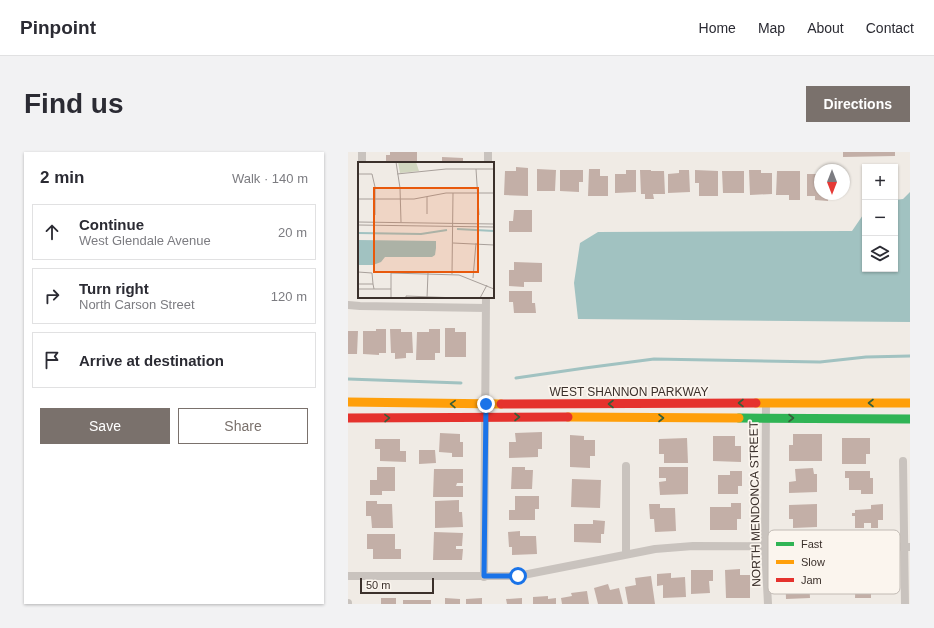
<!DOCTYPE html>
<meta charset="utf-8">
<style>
body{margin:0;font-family:Helvetica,sans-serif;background:#f2f2f3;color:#2b2b33}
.controls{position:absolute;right:12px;top:12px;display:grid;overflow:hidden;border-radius:0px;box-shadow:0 1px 3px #0004}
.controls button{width:36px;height:36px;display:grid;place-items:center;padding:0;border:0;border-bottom:1px solid #e1e1e2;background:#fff;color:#2b2b33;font:20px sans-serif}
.compass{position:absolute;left:466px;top:12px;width:36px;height:36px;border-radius:50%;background:#fff;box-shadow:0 1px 3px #0004;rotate:180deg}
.scale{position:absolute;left:12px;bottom:10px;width:74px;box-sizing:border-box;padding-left:4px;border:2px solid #3b302b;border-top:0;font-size:11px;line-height:14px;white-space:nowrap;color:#3b302b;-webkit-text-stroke:3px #fbf5ee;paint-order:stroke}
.stop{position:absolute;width:12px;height:12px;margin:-9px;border:3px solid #1a73e8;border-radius:50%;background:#fff}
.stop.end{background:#1a73e8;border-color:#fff;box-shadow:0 1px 4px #0008}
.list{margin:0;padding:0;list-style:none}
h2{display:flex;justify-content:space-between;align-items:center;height:52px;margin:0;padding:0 16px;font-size:17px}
h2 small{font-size:13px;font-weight:400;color:#7c7c81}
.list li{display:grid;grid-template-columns:26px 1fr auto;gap:12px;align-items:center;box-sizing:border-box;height:56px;margin:0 8px 8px;padding:0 8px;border:1px solid #e1e1e2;border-radius:0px}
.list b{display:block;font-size:15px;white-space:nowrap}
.list p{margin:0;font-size:13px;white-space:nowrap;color:#7c7c81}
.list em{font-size:13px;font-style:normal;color:#7c7c81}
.actions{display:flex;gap:8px;padding:12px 16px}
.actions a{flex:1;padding:9px 0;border:1px solid #7a716c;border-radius:0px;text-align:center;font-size:14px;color:#7a716c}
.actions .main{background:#7a716c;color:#fff}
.icon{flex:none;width:22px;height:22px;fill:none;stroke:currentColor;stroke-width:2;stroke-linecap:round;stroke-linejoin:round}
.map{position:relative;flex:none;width:562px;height:452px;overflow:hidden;border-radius:0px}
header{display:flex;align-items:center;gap:24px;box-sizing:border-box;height:56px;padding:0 20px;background:#fff;border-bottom:1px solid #e1e1e2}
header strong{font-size:19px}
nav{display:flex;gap:22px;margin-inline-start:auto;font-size:14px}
.intro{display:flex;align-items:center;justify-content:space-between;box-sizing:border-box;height:96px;padding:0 24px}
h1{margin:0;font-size:28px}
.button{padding:10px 18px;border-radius:0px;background:#7a716c;color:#fff;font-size:14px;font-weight:700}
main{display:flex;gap:24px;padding:0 24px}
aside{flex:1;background:#fff;border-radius:0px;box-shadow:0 1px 3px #0004}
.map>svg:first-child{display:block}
.water{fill:#a1c2c1}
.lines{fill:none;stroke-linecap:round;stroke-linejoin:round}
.stream{stroke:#a1c2c1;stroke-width:3}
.building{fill:#c3afa7}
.street{stroke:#c9c3be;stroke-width:8}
.fast{stroke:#30b455;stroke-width:9}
.slow{stroke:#ff9f0a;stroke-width:9}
.jam{stroke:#e5322d;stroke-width:9}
.oneway{stroke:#375e3a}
.route{stroke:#1a73e8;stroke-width:5}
.labels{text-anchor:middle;stroke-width:3.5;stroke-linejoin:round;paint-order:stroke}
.street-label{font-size:12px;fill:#3b302b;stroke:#fbf5ee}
.inset-river{fill:none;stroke:#a1c2c1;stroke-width:2}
.inset-road{fill:none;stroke:#a8a09b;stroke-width:1}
.view{fill:#e8590c;fill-opacity:0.15;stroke:#e8590c;stroke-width:2}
.inset-edge{fill:none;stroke:#3b302b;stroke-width:2}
.key{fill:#fbf5ee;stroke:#c1bab4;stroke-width:1}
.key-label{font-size:11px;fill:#3b302b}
</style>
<header>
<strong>Pinpoint</strong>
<nav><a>Home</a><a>Map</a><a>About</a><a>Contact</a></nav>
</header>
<div class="intro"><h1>Find us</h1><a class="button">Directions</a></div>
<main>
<aside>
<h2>2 min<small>Walk · 140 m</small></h2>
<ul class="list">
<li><svg class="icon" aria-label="ahead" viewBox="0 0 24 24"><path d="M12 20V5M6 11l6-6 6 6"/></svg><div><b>Continue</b><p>West Glendale Avenue</p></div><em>20 m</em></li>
<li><svg class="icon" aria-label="right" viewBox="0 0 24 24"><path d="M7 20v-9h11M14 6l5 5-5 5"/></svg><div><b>Turn right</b><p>North Carson Street</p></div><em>120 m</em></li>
<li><svg class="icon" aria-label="arrive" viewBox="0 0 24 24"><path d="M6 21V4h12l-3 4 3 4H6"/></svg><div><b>Arrive at destination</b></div></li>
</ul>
<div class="actions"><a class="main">Save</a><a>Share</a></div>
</aside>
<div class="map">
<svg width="562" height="452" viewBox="0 0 562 452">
<rect width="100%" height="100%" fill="#f0ebe5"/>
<path class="water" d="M562 40V170L230 167 226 131 232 91 250 80 504 79 517 60V117H547V48L555 47Z"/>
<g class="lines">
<path class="stream" d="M168 226 237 216 306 207 472 210 518 205 562 204
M0 227 113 231"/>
</g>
<path class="building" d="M42 0H69V11H38V3H42Z
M495 0H547V4L495 5Z
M94 5 115 6V11H94Z
M168 15 180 16V44L156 43 157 19H168Z
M189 17 208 18 207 39H189Z
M241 17H252V24H260V44H240Z
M212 18H235V30H231V40L212 39Z
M278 18H288V40L267 41V22H278Z
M292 18H303V19H316L317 42H305L306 47H297V42H293Z
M331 18H341L342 40 320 41V22L331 21Z
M347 18 370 19V44H351V31H347Z
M401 18H413V21H424V42L402 43Z
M374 19H396V41H375Z
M429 19H452V48H441V43H428Z
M459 22H470V26H472V42H481L480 49 467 48V44H459Z
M166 58H184V80H161V69H165Z
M166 110 194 111V130H176V135L161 134V118H166Z
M161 139H184V151H187L188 161H166L165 150H161Z
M97 176H107V180H118V205H97Z
M28 177H38V201H31V203L15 202V179H28Z
M42 177H53V180H64L65 201H58V206L47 207V201H43Z
M81 177H92V201H87V208H68L69 180H81Z
M0 179H10L9 202H0Z
M194 280V297H190V305L161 306V290H168L167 281Z
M92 281 112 282V290H115V305H104V301L91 300Z
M445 282H474V309H441V293H445Z
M222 283 236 284V288H247V304H242V316L222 315Z
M365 284H387V294H393V310L365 309Z
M339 286 340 311H316V302H311V287Z
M494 286H522V302H518V312H494Z
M27 287H52V299H58V310L32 309V297H27Z
M71 298H87L88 311 71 312Z
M29 315H47V339H34V343H22V328H29Z
M164 315H177V318H185L184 337H163Z
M311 315H340V342L312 343 311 330 318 329V326H311Z
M465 316 466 322H469V340L441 341V330L448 329 447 317Z
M86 317H115V331H109L108 334H115V345H85Z
M382 319H394V334H390V342H370V323H382Z
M497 319H522V326H525V342H513V338H501V326H497Z
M224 327 253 328 252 356 223 355Z
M167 344H191V357H187V368H161V358H167Z
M111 348V360H114L115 375 87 376V349Z
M18 349H29V352H44L45 376H24L23 364H18Z
M383 351H393V367H389V378H362V355H383Z
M301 352H312V356H327L328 379 307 380 306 367H302Z
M469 352V375L445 376V367H441V353Z
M535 352V368H530V376H523V371H516V376H507V364H504V361H507V358L523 357V353Z
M245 368 257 369 256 382H253V391L226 390V372H245Z
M172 379V384H188L189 402 164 403V395H161L160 380Z
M86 380 115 381 114 394H108V397H115L114 408H85Z
M19 382H47V397H53V407H25V397H19Z
M392 417V423H402V446H378L377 418Z
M449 417H465V427H461L462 446 438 447 437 418Z
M508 417H527V431H523V446H507Z
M343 418H365V429H361L362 441 343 442Z
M323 421V426L337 425 338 445 315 446V433L309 434V422Z
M303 424 307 452H280L277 435 288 433 287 426Z
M260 432 262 438 271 436 275 452H250L246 436Z
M239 439 241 452H214L213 446 224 444 223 441Z
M200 444V447L208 446V452H185V445Z
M33 446H48V452H33Z
M97 446 112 447V452H97Z
M134 446V452H118V447Z
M174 446V452H159L158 447Z
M55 448H83V452H55Z"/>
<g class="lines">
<path class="street" d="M14 11V0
M140 11V0
M0 153 12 154 138 156
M418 251 417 394 420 452
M555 309 557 452
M278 402V314
M0 424H170L307 397 345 394 562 395
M136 425 138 145
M0 451V452"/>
<path class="fast" d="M391 266 562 267"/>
<path class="slow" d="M0 250 153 252
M408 251H562
M220 265 391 266"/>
<path class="jam" d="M153 252 408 251
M0 266 220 265"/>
</g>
<defs><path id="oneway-chevron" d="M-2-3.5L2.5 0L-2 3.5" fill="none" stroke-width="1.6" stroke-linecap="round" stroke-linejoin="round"/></defs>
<g class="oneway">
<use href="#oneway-chevron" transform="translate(393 251) rotate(180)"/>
<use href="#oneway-chevron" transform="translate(523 251) rotate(-180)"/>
<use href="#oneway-chevron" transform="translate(105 252) rotate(-179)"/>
<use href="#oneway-chevron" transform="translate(263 252) rotate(180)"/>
<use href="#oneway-chevron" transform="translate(169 265)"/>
<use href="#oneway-chevron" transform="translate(39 266) rotate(-1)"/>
<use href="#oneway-chevron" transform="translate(313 266)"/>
<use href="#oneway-chevron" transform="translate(443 266)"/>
</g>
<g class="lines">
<path class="route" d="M138 252 136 424H170"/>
</g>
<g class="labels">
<g class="street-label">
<text x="281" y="244">WEST SHANNON PARKWAY</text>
<text transform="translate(407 352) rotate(-91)" y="4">NORTH MENDONCA STREET</text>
</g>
</g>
<g transform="translate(10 10)">
<rect width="136" height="136" fill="#f0ebe5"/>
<path d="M40 0H58L61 9 42 11Z" fill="#d1d6bf"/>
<path d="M0 78 78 79V86L77 93 74 95H27L23 100 15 103H0Z" fill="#a1c2c1"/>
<path class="inset-river" d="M99 67 136 69M0 71 63 72 89 68"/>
<path class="inset-road" d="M38 0 42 26 43 60M118 7 121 53M0 12H14L17 25V53M39 12 88 7H136M0 37H56L88 31H136M69 52V35M0 60 136 62M0 63 136 65M95 81 136 83M0 110 14 111 15 122M94 112 95 31M115 116 118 81M0 122H15L16 127M0 127H33M33 136V111L101 113 136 127M48 136V134L100 136M69 136 70 111M122 136 129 123"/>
<path class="view" d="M16 26H120V110H16Z"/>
<rect width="136" height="136" class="inset-edge"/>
</g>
<rect x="420" y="378" width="132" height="64" rx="6" class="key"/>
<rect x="428" y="390" width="18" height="4" fill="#30b455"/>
<rect x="428" y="408" width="18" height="4" fill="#ff9f0a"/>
<rect x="428" y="426" width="18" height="4" fill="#e5322d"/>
<g class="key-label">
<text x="453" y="396">Fast</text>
<text x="453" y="414">Slow</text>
<text x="453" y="432">Jam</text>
</g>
</svg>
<div class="controls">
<button>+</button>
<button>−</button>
<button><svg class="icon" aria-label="layers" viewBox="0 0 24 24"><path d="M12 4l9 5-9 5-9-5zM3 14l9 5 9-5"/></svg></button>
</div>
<svg class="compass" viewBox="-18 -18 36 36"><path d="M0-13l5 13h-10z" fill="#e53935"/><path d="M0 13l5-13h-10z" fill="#7c7c81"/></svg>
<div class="scale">50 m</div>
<div class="stop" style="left:170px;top:424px"></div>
<div class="stop end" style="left:138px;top:252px"></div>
</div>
</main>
